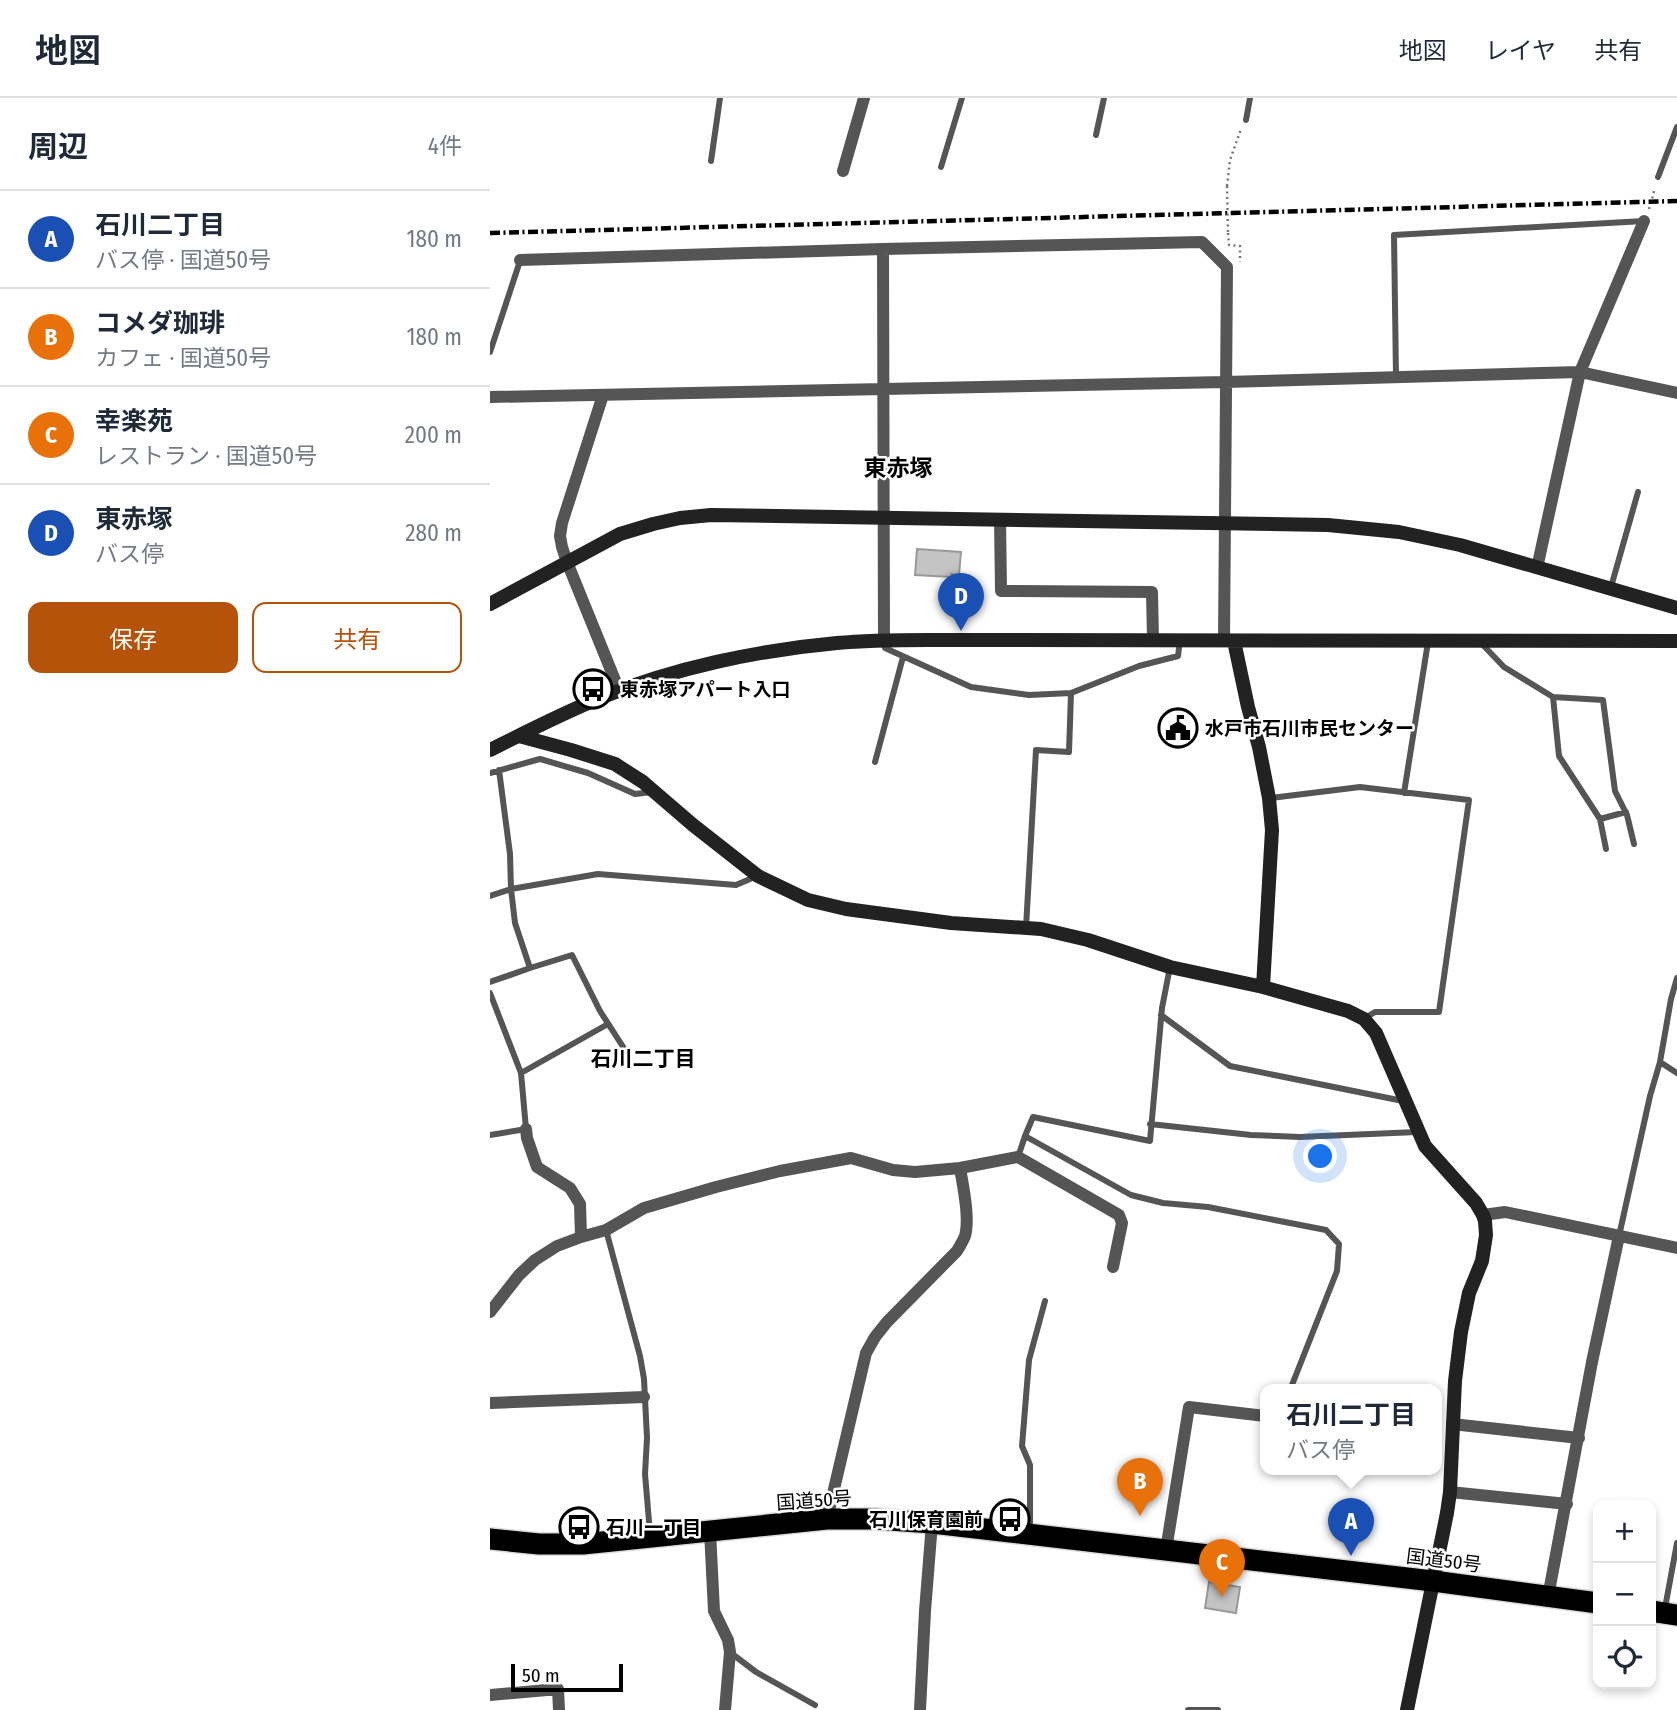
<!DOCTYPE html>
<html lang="ja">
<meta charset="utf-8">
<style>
body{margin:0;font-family:"Fira Sans Condensed","Noto Sans JP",sans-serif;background:#f6f6f7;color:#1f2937}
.controls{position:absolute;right:21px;bottom:21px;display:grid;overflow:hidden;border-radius:14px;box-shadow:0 4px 10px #0003}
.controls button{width:63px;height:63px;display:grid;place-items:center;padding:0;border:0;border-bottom:2px solid #e0e1e3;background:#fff;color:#1f2937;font:35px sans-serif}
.scale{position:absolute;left:21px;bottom:18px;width:112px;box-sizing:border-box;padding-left:7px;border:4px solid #000;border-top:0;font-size:19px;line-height:24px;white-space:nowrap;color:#000;-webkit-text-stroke:5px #fff;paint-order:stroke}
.you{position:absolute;left:831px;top:1059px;width:24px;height:24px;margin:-18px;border:5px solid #fff;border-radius:50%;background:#1a73e8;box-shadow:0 0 0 10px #1a73e833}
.badge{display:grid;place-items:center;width:46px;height:46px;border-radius:50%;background:#b45309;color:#fff;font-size:23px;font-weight:700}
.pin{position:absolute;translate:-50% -58px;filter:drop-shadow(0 2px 4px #0008)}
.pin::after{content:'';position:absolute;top:37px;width:24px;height:21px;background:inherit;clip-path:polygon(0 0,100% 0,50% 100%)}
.popup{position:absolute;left:770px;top:1286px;width:182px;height:91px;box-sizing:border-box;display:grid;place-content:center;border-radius:14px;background:#fff;filter:drop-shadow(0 2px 5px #0005);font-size:23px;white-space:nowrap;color:#747a83}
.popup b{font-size:26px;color:#1f2937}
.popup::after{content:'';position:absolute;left:50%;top:100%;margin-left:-14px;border:14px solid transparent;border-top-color:#fff}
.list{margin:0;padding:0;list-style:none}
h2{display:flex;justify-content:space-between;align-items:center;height:91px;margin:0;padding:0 28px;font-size:30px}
h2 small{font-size:23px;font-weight:400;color:#747a83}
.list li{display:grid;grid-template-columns:46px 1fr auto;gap:21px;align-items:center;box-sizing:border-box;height:98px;padding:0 28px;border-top:2px solid #e0e1e3}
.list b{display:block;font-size:26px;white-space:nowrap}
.list p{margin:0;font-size:23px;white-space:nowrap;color:#747a83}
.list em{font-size:23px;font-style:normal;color:#747a83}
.actions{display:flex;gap:14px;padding:21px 28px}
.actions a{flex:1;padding:16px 0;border:2px solid #b45309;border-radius:14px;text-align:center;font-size:24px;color:#b45309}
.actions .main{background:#b45309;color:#fff}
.icon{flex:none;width:38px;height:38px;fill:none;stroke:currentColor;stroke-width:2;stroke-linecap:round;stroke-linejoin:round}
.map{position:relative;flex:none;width:1187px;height:1612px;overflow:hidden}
header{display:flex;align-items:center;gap:42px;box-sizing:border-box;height:98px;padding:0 35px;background:#fff;border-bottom:2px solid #e0e1e3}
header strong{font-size:33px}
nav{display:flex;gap:38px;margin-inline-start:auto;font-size:24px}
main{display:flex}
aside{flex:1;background:#fff}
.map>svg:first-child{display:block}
.building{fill:#c4c4c4;stroke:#999;stroke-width:2}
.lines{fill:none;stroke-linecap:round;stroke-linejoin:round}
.highway-casing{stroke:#dbdbdb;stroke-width:24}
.path{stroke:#777;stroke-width:2.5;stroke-dasharray:2 3.5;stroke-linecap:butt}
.lane{stroke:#555;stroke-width:6}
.street{stroke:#555;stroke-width:12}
.secondary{stroke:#222;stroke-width:14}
.highway{stroke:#000;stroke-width:21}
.rail{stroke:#000;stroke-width:4.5;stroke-dasharray:10 3.5 2 3.5;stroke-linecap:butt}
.path-bridge{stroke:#777;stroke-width:2.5;stroke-dasharray:2 3.5;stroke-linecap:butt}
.labels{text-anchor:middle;stroke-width:5;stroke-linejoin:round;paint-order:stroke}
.poi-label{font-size:19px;font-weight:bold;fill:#000;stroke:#fff;text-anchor:start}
.street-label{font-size:19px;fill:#000;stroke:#fff}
.neighbourhood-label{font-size:21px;font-weight:bold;fill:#000;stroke:#fff}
.quarter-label{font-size:23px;font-weight:bold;fill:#000;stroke:#fff}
</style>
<header>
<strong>地図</strong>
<nav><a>地図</a><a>レイヤ</a><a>共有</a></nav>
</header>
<main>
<aside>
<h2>周辺<small>4件</small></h2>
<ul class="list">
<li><span class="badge" style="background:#1a4fb4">A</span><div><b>石川二丁目</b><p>バス停 · 国道50号</p></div><em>180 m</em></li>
<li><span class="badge" style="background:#e8710a">B</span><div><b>コメダ珈琲</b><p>カフェ · 国道50号</p></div><em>180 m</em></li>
<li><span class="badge" style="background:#e8710a">C</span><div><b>幸楽苑</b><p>レストラン · 国道50号</p></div><em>200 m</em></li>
<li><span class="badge" style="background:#1a4fb4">D</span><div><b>東赤塚</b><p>バス停</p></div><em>280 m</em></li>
</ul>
<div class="actions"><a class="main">保存</a><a>共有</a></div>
</aside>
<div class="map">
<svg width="1187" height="1612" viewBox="0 0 1187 1612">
<rect width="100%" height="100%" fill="#fff"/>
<path class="building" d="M427 451 471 454 469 477 461 476V479L425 477Z
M719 1484 750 1489 746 1515 715 1510Z"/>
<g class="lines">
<g class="highway-casing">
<path id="highway" d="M0 1441 49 1446H93L337 1421H385L442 1425 650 1449 943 1483 1108 1505
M1161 1513 1187 1517"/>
</g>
<path class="path" d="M737 88 740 62 751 31
M1159 111 1165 90
M738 135 739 147 750 148V164"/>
<path class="lane" d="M756 22 760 0
M606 37 614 0
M221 63 230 0
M451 69 472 0
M1168 79 1187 29
M0 254 30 163
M906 278 904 137 1154 123
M1121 489 1148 394
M394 542 395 550 481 589 539 597 581 595 649 568 688 558 690 542
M991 545 1014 569 1063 599 1113 602 1125 693 1137 717 1144 746
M1063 599 1069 658 1110 721 1116 751
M385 664 413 559
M0 675 50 661 98 675 145 696 162 694
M914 695 938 544
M781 700 870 689 979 702 949 914H885L875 920
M1110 721 1136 714
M0 798 21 791 108 776 246 787 267 778
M536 830 546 652 579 654 581 595
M40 870 82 857 110 913 137 955
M0 884 40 870 25 825 21 791 20 756 9 672
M0 895 31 975 36 1031 0 1037
M671 917 740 968 913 1003
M1170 964 1187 975
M31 975 118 926
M660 1026 761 1037 810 1039 927 1034
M535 1038 641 1097 673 1105 718 1109 836 1132 849 1146 847 1173 800 1292
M528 1059 535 1038 543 1019 660 1043 672 910 680 869
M116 1132 150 1258 154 1281 157 1340 155 1376 160 1435
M1129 1138 1160 998 1170 964 1181 901 1187 880
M540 1431V1367L532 1348 539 1262 555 1203
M1175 1510 1187 1445
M241 1555 266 1574 325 1607
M698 1612H728"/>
<path class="street" d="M353 73 374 0
M393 151 394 542
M30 162 393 151 712 144 737 169 734 542
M113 297 72 425 70 438 72 449 77 464 129 592
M0 299 735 284 1090 274 1187 295
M510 421 511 493 662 494 663 542
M1047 470 1090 274 1154 123
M36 1031 37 1040 47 1069 80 1090 90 1106 91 1139
M993 1117 1015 1114 1187 1150
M0 1214 29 1177 45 1162 67 1148 91 1139 116 1132 154 1110 226 1089 290 1073 361 1060 403 1072 425 1074 470 1070 528 1059 629 1117 632 1125 623 1169
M0 1305 154 1299
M962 1326 1089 1340
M960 1394 1077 1406
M337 1421 376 1255 385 1239 397 1224 467 1153C470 1148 473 1143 475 1138 480 1120 473 1088 470 1070
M220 1433 224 1513 238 1542 240 1554 235 1612
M676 1452 699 1309 775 1318
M1058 1499 1102 1264 1129 1138
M0 1597 68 1591 69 1612
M430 1612 435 1513 442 1425"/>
<path class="secondary" d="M0 506 130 436 163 426 190 420 221 417 838 427 909 434 970 447 1187 510
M744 543 758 609 769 649 779 700 782 732 773 889 858 913 874 921 886 935 935 1048 986 1105 993 1117 995 1123 996 1137 992 1163 979 1195 971 1234 965 1283 960 1394 957 1415 917 1612
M29 638 81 652 125 666 153 684 203 727 268 778 318 802 356 811 461 825 551 831 598 842 680 869 773 889
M0 652C36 634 73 615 110 600 183 570 269 552 347 545 388 541 429 542 470 542L1187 543"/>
<use href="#highway" class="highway"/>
<path class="rail" d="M0 135 1187 103"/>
<path class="path-bridge" d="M737 88 738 135"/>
</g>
<defs>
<g id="bus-ring" transform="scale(2.0125)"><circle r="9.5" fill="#fff" stroke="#000" stroke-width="1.5"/><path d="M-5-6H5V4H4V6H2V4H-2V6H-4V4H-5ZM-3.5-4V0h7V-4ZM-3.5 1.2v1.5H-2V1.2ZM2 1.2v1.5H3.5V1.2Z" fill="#000"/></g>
<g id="civic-ring" transform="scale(2.0125)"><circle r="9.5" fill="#fff" stroke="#000" stroke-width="1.5"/><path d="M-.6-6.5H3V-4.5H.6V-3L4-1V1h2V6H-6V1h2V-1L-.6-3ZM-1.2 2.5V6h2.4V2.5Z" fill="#000"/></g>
</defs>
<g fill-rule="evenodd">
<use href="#bus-ring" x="103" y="591"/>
<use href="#civic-ring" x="688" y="630"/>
<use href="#bus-ring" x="520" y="1421"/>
<use href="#bus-ring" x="89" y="1429"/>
</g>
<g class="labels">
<g class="poi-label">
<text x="130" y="598">東赤塚アパート入口</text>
<text x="715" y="637">水戸市石川市民センター</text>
<text x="493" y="1428" text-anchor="end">石川保育園前</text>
<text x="116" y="1436">石川一丁目</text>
</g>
<g class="street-label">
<text transform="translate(324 1402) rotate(-4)" y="7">国道50号</text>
<text transform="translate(954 1462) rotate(7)" y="7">国道50号</text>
</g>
<g class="neighbourhood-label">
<text x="153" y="968">石川二丁目</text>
</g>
<g class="quarter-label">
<text x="408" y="378">東赤塚</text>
</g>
</g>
</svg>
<div class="controls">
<button>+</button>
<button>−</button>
<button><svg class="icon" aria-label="locate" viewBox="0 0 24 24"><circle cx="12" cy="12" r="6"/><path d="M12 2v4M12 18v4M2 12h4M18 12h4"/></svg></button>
</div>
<div class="scale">50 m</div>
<div class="you"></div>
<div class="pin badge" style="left:861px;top:1458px;background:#1a4fb4">A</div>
<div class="popup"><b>石川二丁目</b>バス停</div>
<div class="pin badge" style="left:650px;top:1418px;background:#e8710a">B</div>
<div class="pin badge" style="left:732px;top:1499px;background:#e8710a">C</div>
<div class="pin badge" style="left:471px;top:533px;background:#1a4fb4">D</div>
</div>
</main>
